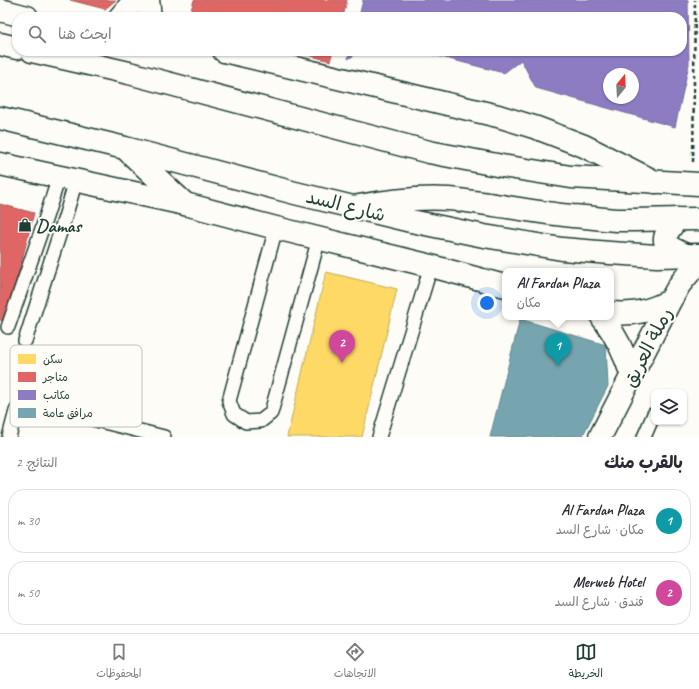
<!DOCTYPE html>
<html lang="ar">
<meta charset="utf-8">
<style>
body{margin:0;font-family:Caveat,"Playpen Sans Arabic",sans-serif;background:#f7f7f7;color:#2b2b33;direction:rtl}
.controls{position:absolute;right:12px;bottom:12px;display:grid;overflow:hidden;border-radius:8px;box-shadow:0 1px 3px #0004}
.controls button{width:36px;height:36px;display:grid;place-items:center;padding:0;border:0;border-bottom:1px solid #e1e1e2;background:#fff;color:#2b2b33;font:20px sans-serif}
.compass{position:absolute;left:603px;top:68px;width:36px;height:36px;border-radius:50%;background:#fff;box-shadow:0 1px 3px #0004;rotate:18deg}
.you{position:absolute;left:487px;top:303px;width:14px;height:14px;margin:-10px;border:3px solid #fff;border-radius:50%;background:#1a73e8;box-shadow:0 0 0 6px #1a73e833}
.badge{display:grid;place-items:center;width:26px;height:26px;border-radius:50%;background:#1f3d34;color:#fff;font-size:13px;font-weight:700}
.pin{position:absolute;translate:-50% -33px;filter:drop-shadow(0 1px 2px #0008)}
.pin::after{content:'';position:absolute;top:21px;width:14px;height:12px;background:inherit;clip-path:polygon(0 0,100% 0,50% 100%)}
.popup{position:absolute;left:502px;top:268px;width:112px;height:52px;box-sizing:border-box;display:grid;place-content:center;border-radius:8px;background:#fff;filter:drop-shadow(0 1px 3px #0005);font-size:13px;white-space:nowrap;color:#7c7c81}
.popup b{font-size:15px;color:#2b2b33}
.popup::after{content:'';position:absolute;left:50%;top:100%;margin-left:-8px;border:8px solid transparent;border-top-color:#fff}
.list{margin:0;padding:0;list-style:none}
h2{display:flex;justify-content:space-between;align-items:center;height:52px;margin:0;padding:0 16px;font-size:17px}
h2 small{font-size:13px;font-weight:400;color:#7c7c81}
.list li{display:grid;grid-template-columns:26px 1fr auto;gap:12px;align-items:center;box-sizing:border-box;height:64px;margin:0 8px 8px;padding:0 8px;border:1px solid #e1e1e2;border-radius:16px}
.list b{display:block;font-size:15px;white-space:nowrap}
.list p{margin:0;font-size:13px;white-space:nowrap;color:#7c7c81}
.list em{font-size:13px;font-style:normal;color:#7c7c81}
.icon{flex:none;width:22px;height:22px;fill:none;stroke:currentColor;stroke-width:2;stroke-linecap:round;stroke-linejoin:round}
.map{position:relative;flex:none;width:699px;height:437px;overflow:hidden;direction:ltr}
.search{position:absolute;background:#fff;box-shadow:0 1px 3px #0004;left:12px;right:12px;top:12px;height:44px;display:flex;align-items:center;gap:10px;box-sizing:border-box;padding:0 14px;border-radius:16px;color:#7c7c81;font-size:15px}
.sheet{height:196px;background:#fff}
nav{display:flex;justify-content:space-around;align-items:center;box-sizing:border-box;height:56px;border-top:1px solid #e1e1e2;background:#fff;font-size:11px;color:#7c7c81}
nav a{display:grid;justify-items:center;gap:2px}
nav .on{color:#1f3d34}
.map>svg:first-child{display:block}
.homes{fill:#ffd966;stroke:#bcaa57}
.shops{fill:#e06666;stroke:#a65a57}
.offices{fill:#8e7cc3;stroke:#6d6998;fill-rule:evenodd}
.public{fill:#76a5af;stroke:#5c868a}
.lines{fill:none;stroke-linecap:round;stroke-linejoin:round}
.lane-casing{stroke:#1f3d34;stroke-width:16}
.street-casing{stroke:#1f3d34;stroke-width:25}
.secondary-casing{stroke:#1f3d34;stroke-width:25}
.highway-casing{stroke:#1f3d34;stroke-width:25}
.path{stroke:#1f3d34;stroke-width:2.5;stroke-dasharray:4 3;stroke-linecap:butt}
.lane{stroke:#fdfcf7;stroke-width:13}
.street{stroke:#fdfcf7;stroke-width:22}
.secondary{stroke:#fdfcf7;stroke-width:22}
.highway{stroke:#fdfcf7;stroke-width:22}
.labels{text-anchor:middle;stroke-width:4;stroke-linejoin:round;paint-order:stroke}
.street-label{font-size:19px;fill:#1f3d34;stroke:#fdfcf7}
.poi-label{font-size:19px;font-weight:bold;fill:#1f3d34;stroke:#fdfcf7;text-anchor:start}
.key{fill:#fdfcf7;stroke:#bac3bc;stroke-width:1}
.key-label{font-size:11px;fill:#1f3d34}
</style>
<div class="map">
<svg width="699" height="437" viewBox="0 0 699 437">
<rect width="100%" height="100%" fill="#fdfcf7"/>
<filter id="ink" filterUnits="userSpaceOnUse"><feTurbulence type="fractalNoise" baseFrequency=".025" numOctaves="2"/><feDisplacementMap in="SourceGraphic" scale="8" xChannelSelector="R" yChannelSelector="G"/><feConvolveMatrix kernelMatrix="1 2 1 2 8 2 1 2 1" color-interpolation-filters="sRGB"/></filter>
<g filter="url(#ink)">
<path class="homes" d="M326 272 397 289 362 437H287Z"/>
<path class="shops" d="M70 0H116L105 9Z
M194 0H347L343 17H189Z
M293 51H333L330 61Z
M0 204 34 213 6 322 0 320Z"/>
<path class="offices" d="M363 0H688L689 64 675 127 536 88 521 60 504 73 418 51H682V17H359ZM609 74H633V98H609Z
M350 51H361L348 59Z"/>
<path class="public" d="M520 319 606 345 608 386 582 437H490Z"/>
<g class="lines">
<g class="lane-casing">
<path id="lane" d="M276 228 229 401 234 414 246 422 261 421 271 413 319 238
M8 327 46 217 59 177
M25 341 66 214 76 180
M9 437 16 411 20 405 28 403 164 437
M379 437 431 266
M644 437 654 414"/>
</g>
<g class="street-casing">
<path id="street" d="M148 0 150 17
M0 10 27 17
M120 17 135 0
M224 51 498 116 537 128 584 146 655 182
M0 164 185 204 276 228 431 266 505 286
M677 219C660 241 659 243 686 255
M611 313C635 315 649 311 670 301
M602 317C616 335 625 354 632 376
M600 437 670 301 680 284 699 261"/>
</g>
<g class="secondary-casing">
<path id="secondary" d="M0 44 17 48
M32 51 129 73 429 152 502 166 571 177 699 184
M0 118 125 148 295 193 411 221 484 236 562 249 610 253 657 256 699 255
M127 150 185 204"/>
</g>
<g class="highway-casing">
<path id="highway" d="M353 207C385 201 417 197 449 199 490 203 531 212 572 216 587 217 602 219 617 220 645 220 672 219 699 219"/>
</g>
<path class="path" d="M693 162 695 0"/>
<use href="#lane" class="lane"/>
<use href="#street" class="street"/>
<use href="#secondary" class="secondary"/>
<use href="#highway" class="highway"/>
</g>
</g>
<defs>
<g id="shop-bare" transform="scale(1.08)"><path d="M-5-2.5h2.3a2.7 3.5 0 0 1 5.4 0H5L5.5 6h-11ZM-1.5-2.5h3a1.5 2.3 0 0 0-3 0Z" fill="#1f3d34" stroke="#fdfcf7" stroke-width="2.5" paint-order="stroke"/></g>
</defs>
<g fill-rule="evenodd">
<use href="#shop-bare" x="25" y="225"/>
</g>
<g class="labels">
<g class="street-label">
<text transform="translate(346 205) rotate(14)" y="7">شارع السد</text>
<text transform="translate(647 347) rotate(-63)" y="7">رملة العريق</text>
</g>
<g class="poi-label">
<text x="36" y="232">Damas</text>
</g>
</g>
<rect x="10" y="345" width="132" height="82" rx="6" class="key"/>
<rect x="18" y="354" width="18" height="10" fill="#ffd966"/>
<rect x="18" y="372" width="18" height="10" fill="#e06666"/>
<rect x="18" y="390" width="18" height="10" fill="#8e7cc3"/>
<rect x="18" y="408" width="18" height="10" fill="#76a5af"/>
<g class="key-label">
<text x="43" y="363">سكن</text>
<text x="43" y="381">متاجر</text>
<text x="43" y="399">مكاتب</text>
<text x="43" y="417">مرافق عامة</text>
</g>
</svg>
<div class="controls">
<button><svg class="icon" aria-label="layers" viewBox="0 0 24 24"><path d="M12 4l9 5-9 5-9-5zM3 14l9 5 9-5"/></svg></button>
</div>
<svg class="compass" viewBox="-18 -18 36 36"><path d="M0-13l5 13h-10z" fill="#e53935"/><path d="M0 13l5-13h-10z" fill="#7c7c81"/></svg>
<div class="you"></div>
<div class="pin badge" style="left:558px;top:366px;background:#0f9aa8">1</div>
<div class="popup"><b>Al Fardan Plaza</b>مكان</div>
<div class="pin badge" style="left:342px;top:363px;background:#d1479c">2</div>
<div class="search"><svg class="icon" aria-label="search" viewBox="0 0 24 24"><circle cx="10" cy="10" r="6"/><path d="M15 15l6 6"/></svg>ابحث هنا</div>
</div>
<section class="sheet">
<h2>بالقرب منك<small>النتائج: 2</small></h2>
<ul class="list">
<li><span class="badge" style="background:#0f9aa8">1</span><div><b>Al Fardan Plaza</b><p>مكان · شارع السد</p></div><em>30 m</em></li>
<li><span class="badge" style="background:#d1479c">2</span><div><b>Merweb Hotel</b><p>فندق · شارع السد</p></div><em>50 m</em></li>
</ul>
</section>
<nav>
<a class="on"><svg class="icon" aria-label="map" viewBox="0 0 24 24"><path d="M3 6l6-2 6 2 6-2v14l-6 2-6-2-6 2zM9 4v14M15 6v14"/></svg>الخريطة</a>
<a><svg class="icon" aria-label="directions" viewBox="0 0 24 24"><path d="M12 3l9 9-9 9-9-9zM9 14v-3h6M13 9l2 2-2 2"/></svg>الاتجاهات</a>
<a><svg class="icon" aria-label="saved" viewBox="0 0 24 24"><path d="M7 4h10v16l-5-4-5 4z"/></svg>المحفوظات</a>
</nav>
